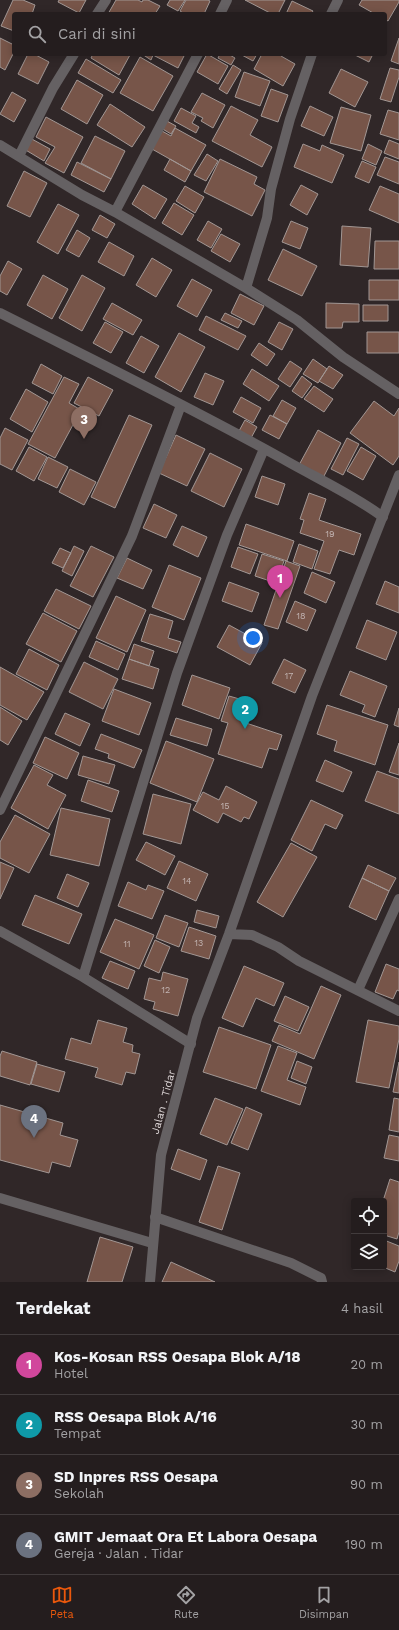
<!DOCTYPE html>
<html lang="id">
<meta charset="utf-8">
<style>
body{margin:0;font-family:"Work Sans",sans-serif;background:#2c2627;color:#f1f3f6}
.controls{position:absolute;right:12px;bottom:12px;display:grid;overflow:hidden;border-radius:4px;box-shadow:0 2px 10px #0003}
.controls button{width:36px;height:36px;display:grid;place-items:center;padding:0;border:0;border-bottom:1px solid #413b3c;background:#241d1e;color:#f1f3f6;font:20px sans-serif}
.you{position:absolute;left:253px;top:638px;width:14px;height:14px;margin:-10px;border:3px solid #fff;border-radius:50%;background:#1a73e8;box-shadow:0 0 0 6px #1a73e833}
.badge{display:grid;place-items:center;width:26px;height:26px;border-radius:50%;background:#ea580c;color:#fff;font-size:13px;font-weight:700}
.pin{position:absolute;translate:-50% -33px;filter:drop-shadow(0 1px 2px #0008)}
.pin::after{content:'';position:absolute;top:21px;width:14px;height:12px;background:inherit;clip-path:polygon(0 0,100% 0,50% 100%)}
.list{margin:0;padding:0;list-style:none}
h2{display:flex;justify-content:space-between;align-items:center;height:52px;margin:0;padding:0 16px;font-size:17px}
h2 small{font-size:13px;font-weight:400;color:#a3a2a4}
.list li{display:grid;grid-template-columns:26px 1fr auto;gap:12px;align-items:center;box-sizing:border-box;height:60px;padding:0 16px;border-top:1px solid #413b3c}
.list b{display:block;font-size:15px;white-space:nowrap}
.list p{margin:0;font-size:13px;white-space:nowrap;color:#a3a2a4}
.list em{font-size:13px;font-style:normal;color:#a3a2a4}
.icon{flex:none;width:22px;height:22px;fill:none;stroke:currentColor;stroke-width:2;stroke-linecap:round;stroke-linejoin:round}
.map{position:relative;flex:none;width:399px;height:1282px;overflow:hidden}
.search{position:absolute;background:#241d1e;box-shadow:0 2px 10px #0003;left:12px;right:12px;top:12px;height:44px;display:flex;align-items:center;gap:10px;box-sizing:border-box;padding:0 14px;border-radius:4px;color:#a3a2a4;font-size:15px}
.sheet{height:292px;background:#241d1e}
nav{display:flex;justify-content:space-around;align-items:center;box-sizing:border-box;height:56px;border-top:1px solid #413b3c;background:#241d1e;font-size:11px;color:#a3a2a4}
nav a{display:grid;justify-items:center;gap:2px}
nav .on{color:#ea580c}
.map>svg:first-child{display:block}
.building{fill:#775549;stroke:#a29794}
.lines{fill:none;stroke-linecap:round;stroke-linejoin:round}
.minor{stroke:#656163;stroke-width:10}
.tertiary{stroke:#656163;stroke-width:10}
.labels{text-anchor:middle;stroke-width:4;stroke-linejoin:round;paint-order:stroke}
.number-label{font-size:9px;fill:#c2b4b2}
.street-label{font-size:11px;fill:#dbd4d5;stroke:#302728}
</style>
<div class="map">
<svg width="399" height="1282" viewBox="0 0 399 1282">
<rect width="100%" height="100%" fill="#302728"/>
<path class="building" d="M13 0H23L35 5 32 14H14V31L1 26Z
M59 0H86L79 13 58 2Z
M116 0H138L142 2 143 0H148L160 6 155 14H108Z
M170 0H185L178 11 167 5Z
M186 0H208L210 1 204 14H185L180 11Z
M245 0H285L278 14H272Z
M362 0H399V2L388 21 385 19V14H375L359 5Z
M292 1 313 11 311 14H286Z
M0 38 14 45V52L5 70 0 67Z
M399 38V64L391 61Z
M28 54H34L49 62 38 84 18 74Z
M93 54H129L130 55 119 75 91 58Z
M142 54H185L178 68 153 55 151 60Z
M207 54 228 66 218 84 197 72Z
M220 54H228L235 58 231 65 218 58Z
M240 54H257L253 61Z
M262 54H282L281 56 295 64 283 86 254 69Z
M353 54H373L369 62Z
M140 57 173 76 153 111 120 93Z
M86 59 121 80 113 93 78 73Z
M233 65 241 70 227 94 219 89Z
M390 68 399 70V77L391 102 380 99Z
M341 69 368 82 355 107 329 93Z
M244 72 270 81 260 106 235 97Z
M77 80 103 95 87 124 61 109Z
M271 89 288 95 278 122 261 116Z
M12 92 26 100 14 122 0 114Z
M202 93 225 105 213 128 201 121 203 118 191 112Z
M110 104 145 127 132 147 97 125Z
M231 106 258 120 250 135 272 147 262 167 212 141Z
M310 106 333 117 324 136 301 126Z
M341 107 371 115 361 151 330 143Z
M181 108 196 116 192 123 199 127 196 133 174 121Z
M388 110 399 113V140L380 134Z
M46 117 83 137 64 173 45 163 55 147 36 137Z
M165 120 176 126 171 134 161 128Z
M175 128 206 145 191 171 152 149 162 131 171 136Z
M95 136 125 151 111 179 81 163Z
M30 138 50 149 44 161 24 149Z
M389 140 399 144V159L384 153Z
M303 144 320 151 322 145 344 155 332 183 294 167Z
M368 144 382 151 376 165 362 159Z
M207 154 218 161 206 181 194 175Z
M385 157 399 162V184L377 175Z
M170 159 191 171 185 182 164 170Z
M220 159 257 177 254 184 265 190 252 216 204 192Z
M362 161 376 167 369 183 355 177Z
M77 162 111 179 104 192 71 175Z
M24 171 47 183 30 217 7 206Z
M143 185 167 199 155 219 132 204Z
M301 185 318 194 307 215 290 205Z
M185 186 204 197 195 213 176 201Z
M380 186 399 194V223L369 210Z
M174 203 194 215 182 235 162 223Z
M58 204 79 215 58 254 37 242Z
M100 215 115 224 107 238 92 230Z
M208 221 222 229 211 248 197 240Z
M291 221 308 228 300 249 282 242Z
M342 226 371 228 368 267 340 265Z
M77 230 90 238 79 257 66 250Z
M221 234 240 244 230 262 211 251Z
M375 241H399V269H374Z
M109 242 134 256 124 276 98 262Z
M283 249 317 266 302 296 268 280Z
M152 258 172 270 156 297 136 285Z
M8 261 22 269 7 295 0 291V276Z
M43 275 68 289 52 319 27 305Z
M82 275 105 288 82 331 59 318Z
M192 279 212 290 197 317 177 306Z
M369 280H399V300H369Z
M240 294 264 306 254 325 231 313Z
M112 303 142 320 133 335 103 319Z
M326 303 359 304V322H343L342 328H326Z
M363 305H388V321H363Z
M225 313 242 321 238 328 221 320Z
M206 316 246 336 238 350 199 330Z
M105 322 123 332 111 353 93 343Z
M279 322 293 329 282 350 268 342Z
M367 332H399V353H367Z
M179 333 205 347 181 392 155 377Z
M141 336 159 346 144 373 126 363Z
M259 343 275 354 267 366 251 355Z
M313 359 327 369 318 383 303 374Z
M290 361 302 369 290 387 278 379Z
M41 364 62 376 53 394 32 383Z
M329 366 343 375 333 389 319 381Z
M252 369 279 386 269 401 243 384Z
M205 373 224 381 213 405 194 397Z
M302 376 312 384 302 398 292 391Z
M64 377 79 384 69 403 81 410 55 458 28 444Z
M88 377 113 390 99 416 74 403Z
M314 386 333 399 324 412 304 399Z
M26 389 48 402 32 432 10 419Z
M241 397 261 408 253 423 233 412Z
M282 400 296 408 287 424 273 416Z
M374 401 394 416 399 408V456L393 465 350 433Z
M129 415 152 425 115 508 91 497Z
M270 415 287 424 279 439 262 430Z
M245 420 257 427 251 438 239 431Z
M5 428 28 440 12 470 0 464V438Z
M318 430 341 443 323 478 299 465Z
M176 435 205 449 187 486 159 473Z
M347 438 359 444 343 475 331 469Z
M29 447 47 457 34 481 16 471Z
M361 447 376 456 363 480 347 471Z
M210 453 242 469 224 507 191 491Z
M48 457 68 467 57 488 38 479Z
M70 469 96 482 84 505 59 492Z
M262 476 285 484 278 505 255 497Z
M309 493 326 499 319 520 361 534 354 555 339 550 330 574 314 569 324 541 300 533 304 520 300 519Z
M154 504 177 515 166 538 143 528Z
M246 524 294 541 287 561 239 545Z
M182 526 207 537 198 557 173 545Z
M299 544 318 551 312 569 293 562Z
M74 546 84 551 72 576 62 571Z
M91 546 114 557 93 597 70 586Z
M238 547 258 554 250 574 231 567Z
M60 548 71 553 63 568 52 563Z
M262 554 284 561 276 583 255 576Z
M127 558 152 570 143 589 117 578Z
M286 561 300 566 278 629 264 625Z
M169 565 201 578 184 620 152 607Z
M312 572 335 582 326 603 304 593Z
M385 581 399 587V613L376 604Z
M229 582 259 593 252 612 222 601Z
M56 589 91 606 79 629 44 611Z
M116 596 146 610 127 652 96 638Z
M295 601 316 610 307 631 286 622Z
M43 613 77 631 61 662 26 644Z
M150 614 173 621 168 638 181 642 177 653 141 641Z
M367 620 397 632 386 660 356 648Z
M229 625 262 643 250 665 217 647Z
M96 641 125 654 118 670 89 657Z
M134 644 154 651 149 666 129 659Z
M29 649 59 665 47 690 16 674Z
M129 659 159 669 153 689 122 679Z
M284 659 306 670 295 693 272 683Z
M84 662 118 679 103 709 69 692Z
M0 667 44 692 27 720 0 705Z
M350 671 387 686 375 717 362 712 365 705 340 695Z
M192 675 230 688 219 719 182 705Z
M114 689 151 703 139 735 102 721Z
M229 696 250 702 243 722 282 735 277 750 269 748 262 768 218 754 228 723 221 721Z
M327 705 388 725 375 765 334 751 337 741 317 734Z
M0 707 22 721 8 745 0 740Z
M399 708V727L394 725Z
M65 713 90 724 80 746 55 734Z
M176 718 212 729 207 746 170 735Z
M101 734 142 750 134 768 108 758 109 754 95 749Z
M45 737 79 753 67 779 33 763Z
M166 741 214 759 197 802 150 783Z
M399 743V775L389 772Z
M83 756 115 765 109 784 78 775Z
M325 760 352 772 343 792 316 781Z
M34 765 53 775 47 785 66 795 48 829 11 808Z
M377 771 399 779V814L365 801Z
M88 780 119 791 112 812 81 801Z
M226 786 257 802 249 819 244 817 241 822 223 813 218 823 193 810 203 792 219 800Z
M153 794 191 804 181 844 143 834Z
M311 800 343 815 336 829 325 824 312 851 291 840Z
M61 808 110 819 99 866 50 855Z
M15 815 50 834 29 873 0 858V842Z
M146 842 175 856 165 875 136 860Z
M291 843 317 857 283 917 257 902Z
M179 861 208 874 196 901 167 888Z
M0 862 14 868 0 899Z
M368 865 396 878 389 891 362 878Z
M67 874 89 883 78 907 57 898Z
M362 878 389 891 376 920 349 907Z
M128 882 146 890 148 885 164 891 152 919 118 906Z
M35 895 82 914 69 944 22 925Z
M197 910 219 916 216 928 194 922Z
M165 915 188 923 179 947 156 938Z
M115 919 154 935 139 969 100 952Z
M189 927 216 936 209 959 181 951Z
M155 940 170 947 159 973 144 966Z
M110 961 135 971 128 989 102 978Z
M386 964 399 969V991L397 990 393 999 375 992Z
M244 966 284 983 274 1006 256 998 243 1027 222 1018Z
M163 972 188 979 178 1016 153 1009 155 1002 144 999 149 978 161 981Z
M321 986 341 995 314 1059 272 1041 279 1025 300 1034Z
M285 996 309 1007 298 1031 274 1021Z
M98 1020 127 1028 123 1042 133 1045 132 1052 140 1054 135 1074 126 1072 122 1085 95 1077 98 1068 65 1059 71 1038 91 1044Z
M368 1020 399 1026V1039L389 1088 356 1082Z
M219 1027 271 1045 256 1089 203 1072Z
M278 1046 297 1053 287 1080 306 1087 300 1105 261 1091Z
M2 1051 37 1062 30 1085 0 1076V1056Z
M297 1061 312 1067 306 1084 291 1078Z
M399 1062V1093L393 1092Z
M37 1064 65 1072 59 1092 31 1084Z
M215 1098 243 1109 227 1145 200 1134Z
M394 1098 399 1099V1132L389 1130Z
M0 1105 63 1123 60 1135 78 1140 70 1167 52 1162 49 1173 0 1160Z
M246 1107 262 1114 248 1150 231 1143Z
M389 1135 399 1137V1161L384 1158Z
M178 1149 207 1160 200 1180 171 1169Z
M218 1166 240 1173 222 1230 199 1222Z
M390 1179 399 1182V1232L397 1239 384 1235 383 1201Z
M100 1237 133 1247 122 1282H87Z
M384 1240 399 1246V1261L395 1272 383 1267H384Z
M171 1262 215 1282H162Z"/>
<g class="lines">
<path class="minor" d="M97 14 106 0
M220 14 227 0
M331 14 338 0
M0 145 82 195 115 212 246 288 297 320 343 357 399 394
M19 156 53 88 74 54
M115 212 198 54
M246 288 267 218 271 189 290 119 312 54
M0 313C95 361 190 407 283 459 316 478 352 494 383 517
M0 810 132 536 181 405
M0 931 83 977 191 1044
M83 977 177 673 227 535 264 449
M358 990 399 899
M0 1198 152 1243
M155 1217 291 1263 321 1278 322 1282"/>
<path class="tertiary" d="M229 934 252 935 278 947 299 961 399 1011
M150 1282 161 1155 197 1018 229 934 312 696 399 475"/>
</g>
<g class="labels">
<g class="number-label">
<text x="330" y="537">19</text>
<text x="301" y="619">18</text>
<text x="289" y="679">17</text>
<text x="225" y="809">15</text>
<text x="187" y="884">14</text>
<text x="199" y="946">13</text>
<text x="127" y="947">11</text>
<text x="166" y="993">12</text>
</g>
<g class="street-label">
<text transform="translate(163 1102) rotate(-75)" y="4">Jalan . Tidar</text>
</g>
</g>
</svg>
<div class="controls">
<button><svg class="icon" aria-label="locate" viewBox="0 0 24 24"><circle cx="12" cy="12" r="6"/><path d="M12 2v4M12 18v4M2 12h4M18 12h4"/></svg></button>
<button><svg class="icon" aria-label="layers" viewBox="0 0 24 24"><path d="M12 4l9 5-9 5-9-5zM3 14l9 5 9-5"/></svg></button>
</div>
<div class="you"></div>
<div class="pin badge" style="left:280px;top:598px;background:#d1479c">1</div>
<div class="pin badge" style="left:245px;top:729px;background:#0f9aa8">2</div>
<div class="pin badge" style="left:84px;top:439px;background:#8d6e63">3</div>
<div class="pin badge" style="left:34px;top:1138px;background:#6b7280">4</div>
<div class="search"><svg class="icon" aria-label="search" viewBox="0 0 24 24"><circle cx="10" cy="10" r="6"/><path d="M15 15l6 6"/></svg>Cari di sini</div>
</div>
<section class="sheet">
<h2>Terdekat<small>4 hasil</small></h2>
<ul class="list">
<li><span class="badge" style="background:#d1479c">1</span><div><b>Kos-Kosan RSS Oesapa Blok A/18</b><p>Hotel</p></div><em>20 m</em></li>
<li><span class="badge" style="background:#0f9aa8">2</span><div><b>RSS Oesapa Blok A/16</b><p>Tempat</p></div><em>30 m</em></li>
<li><span class="badge" style="background:#8d6e63">3</span><div><b>SD Inpres RSS Oesapa</b><p>Sekolah</p></div><em>90 m</em></li>
<li><span class="badge" style="background:#6b7280">4</span><div><b>GMIT Jemaat Ora Et Labora Oesapa</b><p>Gereja · Jalan . Tidar</p></div><em>190 m</em></li>
</ul>
</section>
<nav>
<a class="on"><svg class="icon" aria-label="map" viewBox="0 0 24 24"><path d="M3 6l6-2 6 2 6-2v14l-6 2-6-2-6 2zM9 4v14M15 6v14"/></svg>Peta</a>
<a><svg class="icon" aria-label="directions" viewBox="0 0 24 24"><path d="M12 3l9 9-9 9-9-9zM9 14v-3h6M13 9l2 2-2 2"/></svg>Rute</a>
<a><svg class="icon" aria-label="saved" viewBox="0 0 24 24"><path d="M7 4h10v16l-5-4-5 4z"/></svg>Disimpan</a>
</nav>
